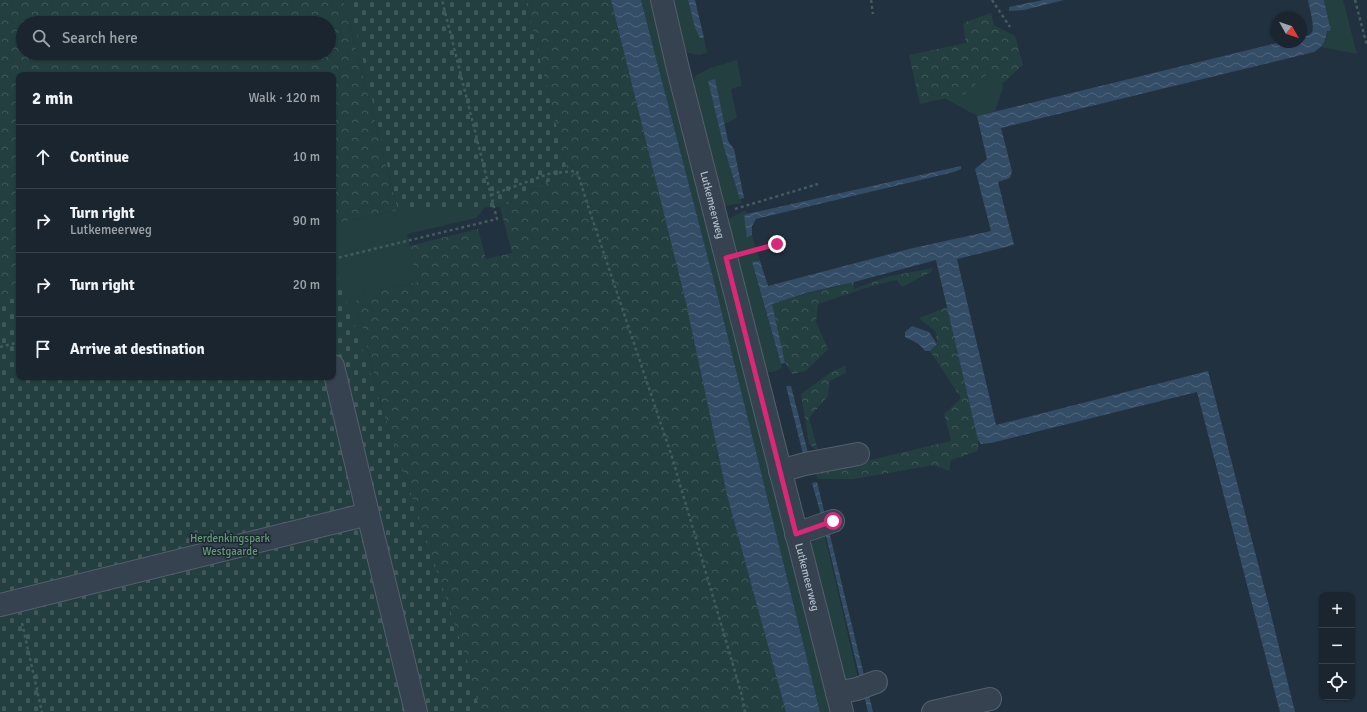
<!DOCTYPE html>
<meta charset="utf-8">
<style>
body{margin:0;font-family:Signika,sans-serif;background:#27313b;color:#f1f3f6}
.controls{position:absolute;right:12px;bottom:12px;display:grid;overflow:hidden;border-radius:8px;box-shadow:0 1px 3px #0004}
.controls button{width:36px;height:36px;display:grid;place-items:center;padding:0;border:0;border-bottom:1px solid #38424b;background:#1a252f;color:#f1f3f6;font:20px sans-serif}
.compass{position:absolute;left:1271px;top:12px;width:36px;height:36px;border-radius:50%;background:#1a252f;box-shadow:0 1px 3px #0004;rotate:130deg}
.stop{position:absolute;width:12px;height:12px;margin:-9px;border:3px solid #db2777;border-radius:50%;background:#fff}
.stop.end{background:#db2777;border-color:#fff;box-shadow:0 1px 4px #0008}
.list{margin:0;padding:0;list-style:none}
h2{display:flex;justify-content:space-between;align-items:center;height:52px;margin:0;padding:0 16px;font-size:17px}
h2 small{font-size:13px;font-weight:400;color:#9fa5aa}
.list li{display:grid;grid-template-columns:26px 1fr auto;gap:12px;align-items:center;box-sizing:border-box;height:64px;padding:0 16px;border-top:1px solid #38424b}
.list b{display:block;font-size:15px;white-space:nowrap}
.list p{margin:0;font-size:13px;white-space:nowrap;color:#9fa5aa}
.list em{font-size:13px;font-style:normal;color:#9fa5aa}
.icon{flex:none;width:22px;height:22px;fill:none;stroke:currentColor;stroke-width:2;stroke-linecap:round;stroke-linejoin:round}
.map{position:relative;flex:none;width:1367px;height:712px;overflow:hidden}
.search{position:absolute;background:#1a252f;box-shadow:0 1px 3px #0004;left:16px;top:16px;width:320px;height:44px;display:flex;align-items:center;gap:10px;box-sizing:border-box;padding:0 14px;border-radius:22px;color:#9fa5aa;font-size:15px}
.panel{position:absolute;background:#1a252f;box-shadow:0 1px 3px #0004;left:16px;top:72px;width:320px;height:308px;border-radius:8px}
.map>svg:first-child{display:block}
.grass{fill:#243f40}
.forest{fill:url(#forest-crowns);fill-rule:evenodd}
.cemetery{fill:url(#cemetery-stones)}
.water{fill:url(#water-waves)}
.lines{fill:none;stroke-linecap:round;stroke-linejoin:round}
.minor-casing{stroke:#54606d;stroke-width:24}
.path{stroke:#425c5d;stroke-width:2.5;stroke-dasharray:3 3;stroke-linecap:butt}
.minor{stroke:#36424f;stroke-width:22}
.route{stroke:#db2777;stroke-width:5}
.labels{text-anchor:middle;stroke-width:3;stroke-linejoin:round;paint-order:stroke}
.street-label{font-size:11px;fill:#b2bdca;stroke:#1b2734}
.park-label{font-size:11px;fill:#679c70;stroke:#1b2734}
</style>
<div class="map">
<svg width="1367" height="712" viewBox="0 0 1367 712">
<defs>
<pattern id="forest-crowns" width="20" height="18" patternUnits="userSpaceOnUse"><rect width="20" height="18" fill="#243f40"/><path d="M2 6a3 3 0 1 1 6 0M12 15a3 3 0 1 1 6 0" fill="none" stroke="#41595a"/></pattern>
<pattern id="cemetery-stones" width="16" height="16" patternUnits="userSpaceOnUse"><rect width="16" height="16" fill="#243f40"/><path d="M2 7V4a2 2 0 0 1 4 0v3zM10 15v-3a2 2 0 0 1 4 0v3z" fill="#41595a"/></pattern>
<pattern id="water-waves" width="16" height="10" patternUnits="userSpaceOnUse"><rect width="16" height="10" fill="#344d67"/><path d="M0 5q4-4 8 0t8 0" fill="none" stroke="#4f657b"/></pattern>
</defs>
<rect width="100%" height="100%" fill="#22313f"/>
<path class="grass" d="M343 0H437L486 199 483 210 476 218 407 234 418 282 362 295 356 301 431 609 333 320V224L398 210Z
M641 0H655L836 712H820L717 293Z
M669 0H688L695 28 700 38H704L707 53 699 55 688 53 680 43Z
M1324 0H1343L1357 54 1321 47C1332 34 1327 15 1324 0Z
M737 60 742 86 731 89 737 118 724 124 715 80 708 81 724 148 742 203 721 207 692 90 695 76 710 68Z
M1000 62 1003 88 995 111 977 116 944 98 965 93Z
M746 210 747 214 744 216 748 237 752 235 760 261 752 263 782 368 774 372H763L726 220Z
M824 532 858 678 847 681 841 676 808 547 820 534Z"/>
<path class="forest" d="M0 0H343L398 210 333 224V75H19V299L0 304ZM23 23H329V53H23Z
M525 0H611L686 303 727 495 786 712H457L356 301 361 295 418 282 409 246 478 229 486 259 512 253 500 207 560 176 565 171 566 165Z
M991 13 994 25 1015 36 1023 65 1003 83 988 73 965 94 920 104 909 55 966 43 963 23Z
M933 268 931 272 902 287 897 280 875 285 818 304 816 322 828 349 806 371 792 374 785 363 771 304 790 298 854 282V289L886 277Z
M947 307 978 440V451L951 460 949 471 934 465 854 479H818L815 473 951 441 944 414 961 398 930 351 937 344 936 332 919 318Z
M845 366 846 373 830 381 828 396 809 418 818 451 809 444 801 394 831 372Z"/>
<path class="cemetery" d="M349 0H525L566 165 565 171 560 176 500 207 398 210Z
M333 262 469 667 480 712H0V302L19 297V377H333Z"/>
<path class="water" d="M611 0H641L717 293 820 712H786L727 495 686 303Z
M688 0H695L704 38H700L695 28Z
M1043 0H1064L1024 10 1009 11V7Z
M1308 0H1324L1329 23V25L1331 26 1330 31H1327C1325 43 1324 45 1314 52L1001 128 1012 171 1010 178 998 182 1014 245 957 259 996 425 1208 371 1268 602 1295 712H1280L1197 392 991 443 981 444 978 440 936 260 854 282 806 293 772 304 785 363 781 364 752 262 760 261 768 286 913 248 991 231 975 169 987 159 977 116 1281 42H1301V37C1305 36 1310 36 1312 32 1315 26 1309 7 1308 0Z
M715 79 728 141 734 149 744 198 740 199 724 148 708 81Z
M961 166V169L954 172 756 219 752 226V235L747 237 744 216 747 214Z
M912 326 929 332 937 344 930 351H925L919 344 905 337V332Z
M786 386H791L808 453 803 454Z
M817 482 873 712H868L821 515 812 483Z"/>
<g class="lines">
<g class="minor-casing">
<g id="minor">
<path id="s1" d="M662 0 678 69 842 712"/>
<path d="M333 366 368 514"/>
<path d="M780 471 805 464 858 454"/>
<path d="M796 534 833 521"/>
<path d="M0 605 368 514 416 712"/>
<path d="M837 693 857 689 876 682"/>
<path d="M933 712 990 699"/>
</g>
</g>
<path class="path" d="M871 0 873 14
M992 0 1010 27
M1355 0 1367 46
M491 195 551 173 577 171 589 209 672 457 741 692 745 712
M735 209 818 184
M746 252 777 244
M333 259 497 219 442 0
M0 347 19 342
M22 623 42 712"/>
<use href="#minor" class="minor"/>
</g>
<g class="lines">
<path class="route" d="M777 244 726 258 796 534 833 521"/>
</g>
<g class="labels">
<g class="street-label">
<text dy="4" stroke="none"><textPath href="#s1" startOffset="211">Lutkemeerweg</textPath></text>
<text dy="4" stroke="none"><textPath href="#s1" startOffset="595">Lutkemeerweg</textPath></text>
</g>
<g class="park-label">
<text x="230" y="542">Herdenkingspark<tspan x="230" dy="13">Westgaarde</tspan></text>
</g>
</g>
</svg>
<div class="controls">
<button>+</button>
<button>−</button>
<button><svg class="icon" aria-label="locate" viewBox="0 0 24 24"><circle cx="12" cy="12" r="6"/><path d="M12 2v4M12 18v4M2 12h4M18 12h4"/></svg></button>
</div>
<svg class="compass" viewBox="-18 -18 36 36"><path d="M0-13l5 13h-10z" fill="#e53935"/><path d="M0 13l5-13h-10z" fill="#9fa5aa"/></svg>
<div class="stop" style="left:833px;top:521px"></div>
<div class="stop end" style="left:777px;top:244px"></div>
<div class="search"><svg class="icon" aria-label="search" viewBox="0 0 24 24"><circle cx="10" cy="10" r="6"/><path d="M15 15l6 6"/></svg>Search here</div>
<section class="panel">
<h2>2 min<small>Walk · 120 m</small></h2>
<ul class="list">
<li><svg class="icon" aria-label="ahead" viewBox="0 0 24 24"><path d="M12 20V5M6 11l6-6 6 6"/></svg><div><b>Continue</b></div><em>10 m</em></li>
<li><svg class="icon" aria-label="right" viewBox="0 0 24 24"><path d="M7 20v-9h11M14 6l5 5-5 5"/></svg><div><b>Turn right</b><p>Lutkemeerweg</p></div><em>90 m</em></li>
<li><svg class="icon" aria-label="right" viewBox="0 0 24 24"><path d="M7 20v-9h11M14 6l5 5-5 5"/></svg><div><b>Turn right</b></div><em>20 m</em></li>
<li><svg class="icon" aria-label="arrive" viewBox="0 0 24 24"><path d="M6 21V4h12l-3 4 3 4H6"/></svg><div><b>Arrive at destination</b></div></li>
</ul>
</section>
</div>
